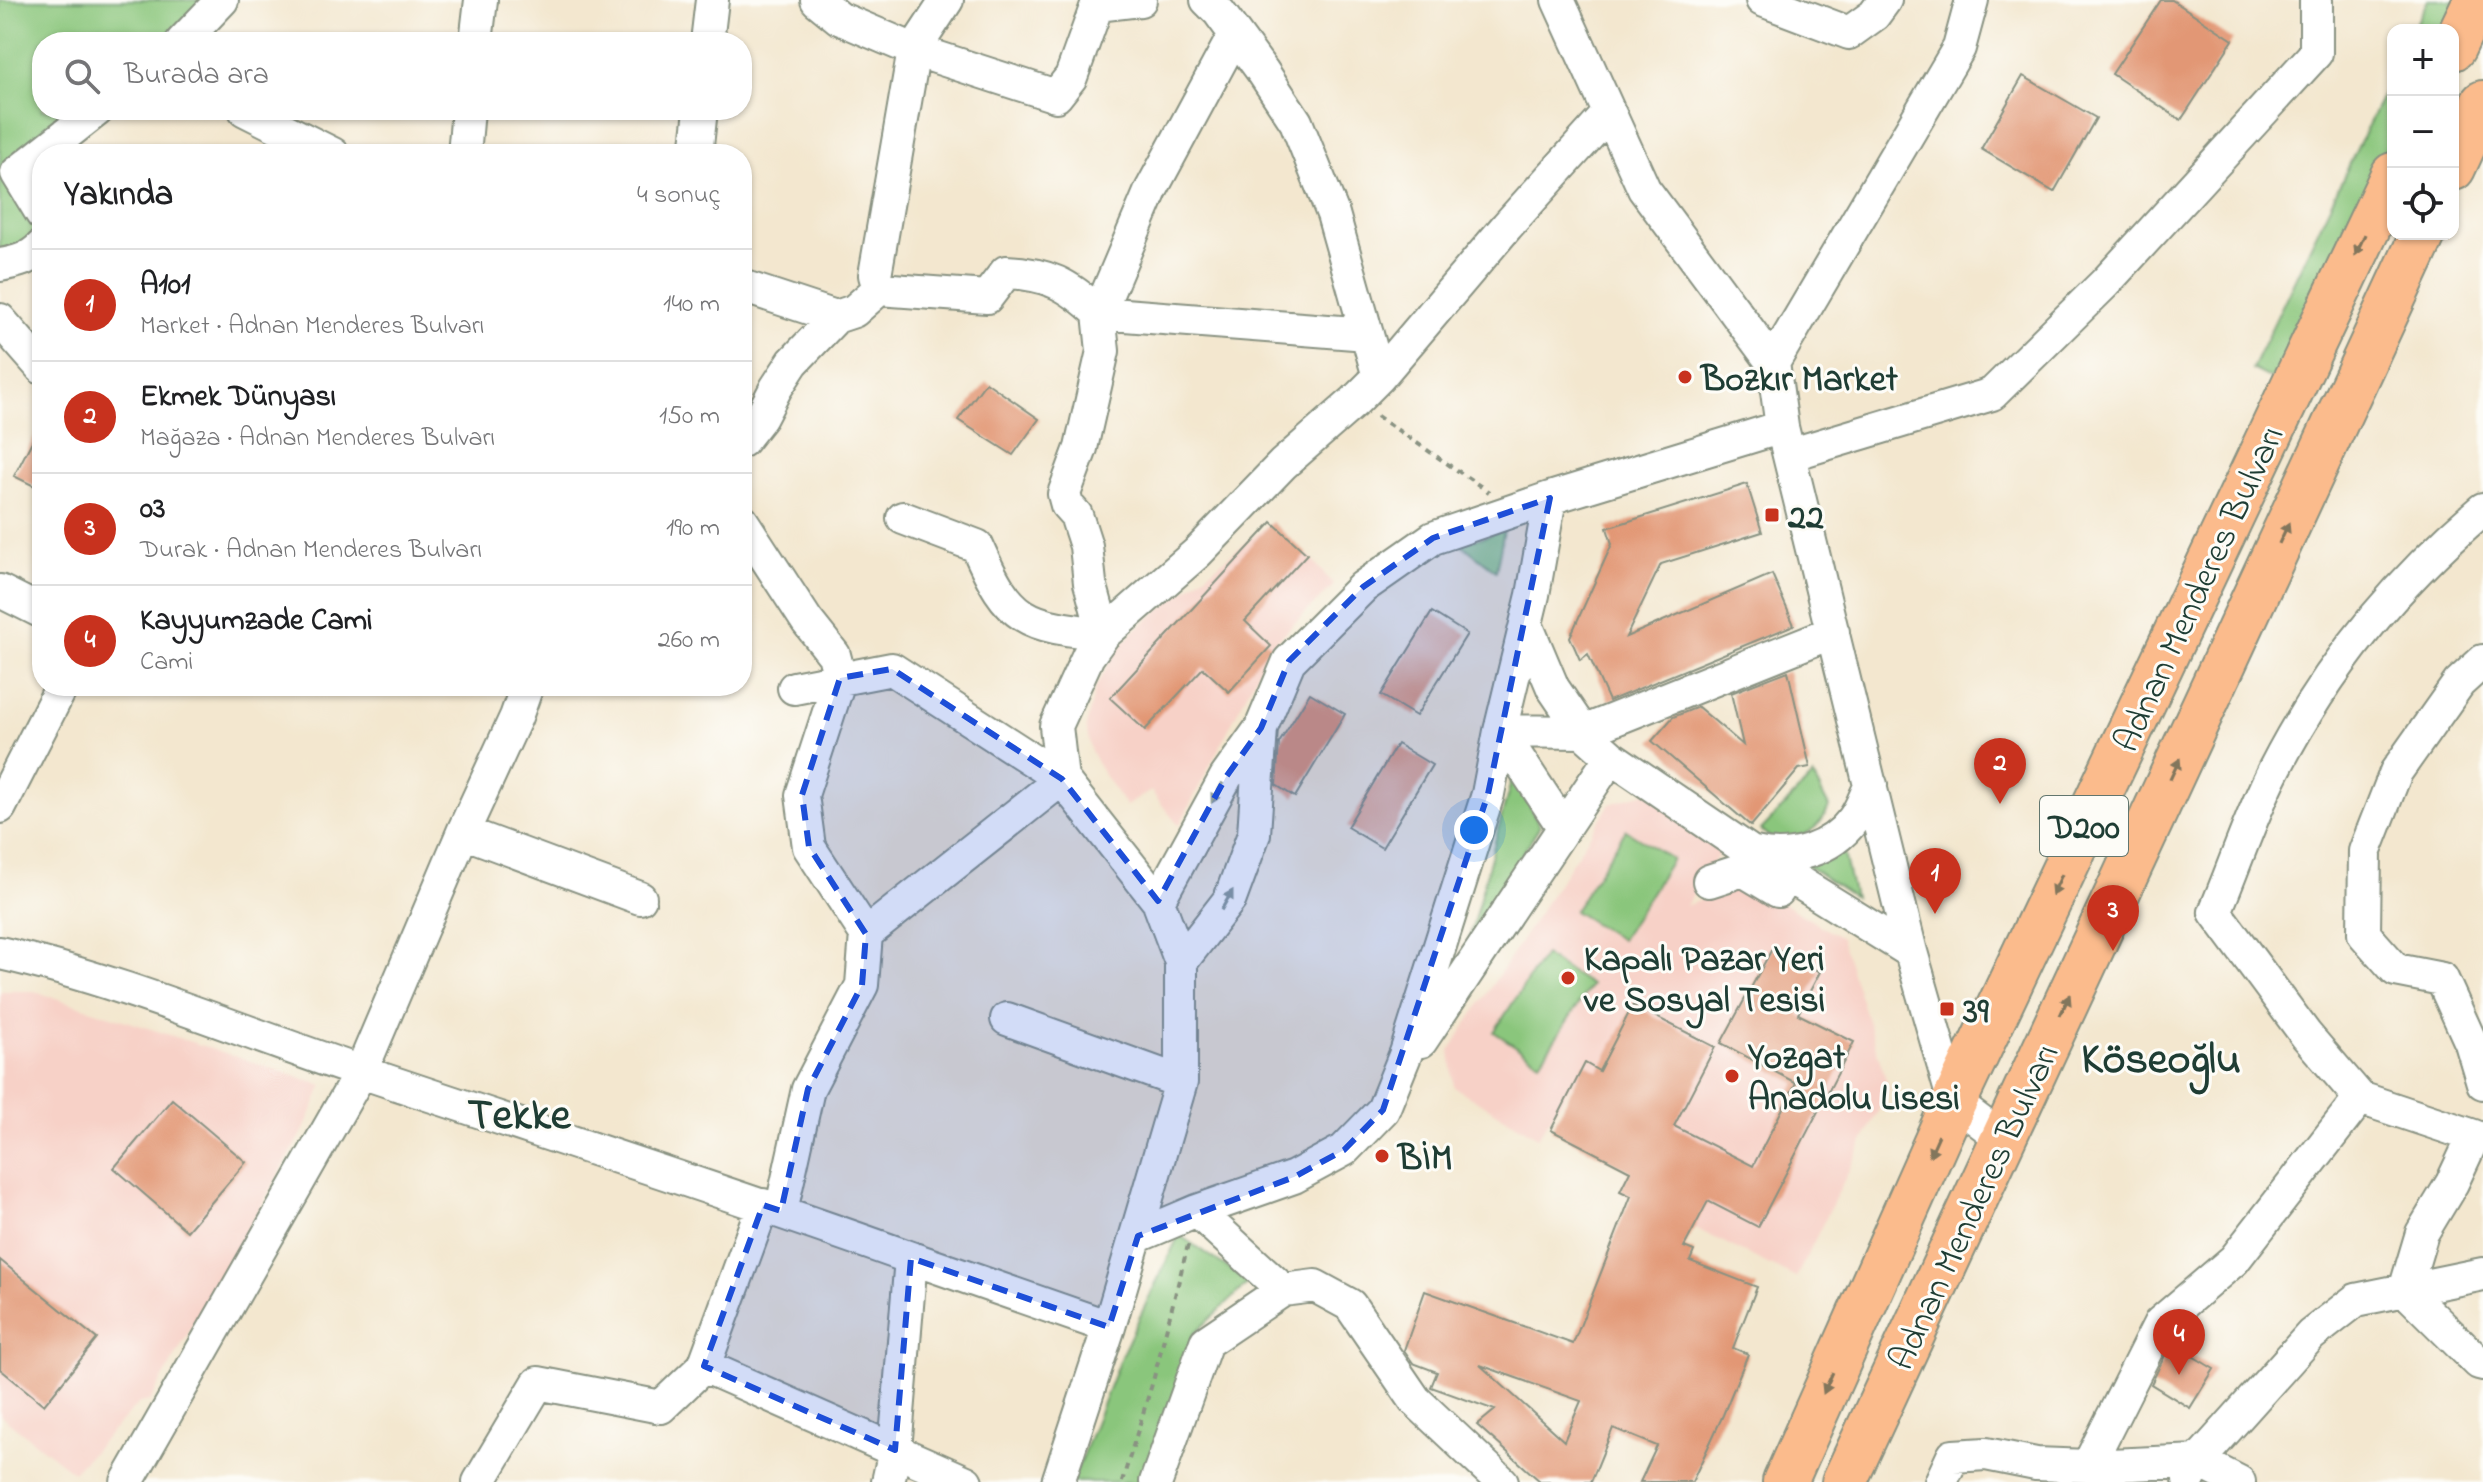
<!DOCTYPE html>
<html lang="tr">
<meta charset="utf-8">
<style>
body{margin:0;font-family:"Indie Flower",sans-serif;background:#f2f2f2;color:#202124}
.controls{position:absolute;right:24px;top:24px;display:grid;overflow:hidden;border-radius:16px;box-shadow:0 2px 6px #0004}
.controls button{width:72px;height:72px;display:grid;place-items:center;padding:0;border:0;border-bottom:2px solid #e0e0e0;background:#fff;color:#202124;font:40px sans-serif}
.you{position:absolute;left:1474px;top:830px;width:28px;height:28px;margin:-20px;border:6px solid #fff;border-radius:50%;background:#1a73e8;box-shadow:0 0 0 12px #1a73e833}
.badge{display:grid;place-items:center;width:52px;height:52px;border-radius:50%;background:#c8321e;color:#fff;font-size:26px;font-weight:700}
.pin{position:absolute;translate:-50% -66px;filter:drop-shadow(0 2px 4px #0008)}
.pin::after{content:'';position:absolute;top:42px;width:28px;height:24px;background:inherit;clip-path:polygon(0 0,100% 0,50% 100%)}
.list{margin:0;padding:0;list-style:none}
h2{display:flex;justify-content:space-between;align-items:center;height:104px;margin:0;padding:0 32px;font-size:34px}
h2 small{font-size:26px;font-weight:400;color:#757577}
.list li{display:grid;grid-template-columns:52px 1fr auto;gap:24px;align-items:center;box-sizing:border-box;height:112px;padding:0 32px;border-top:2px solid #e0e0e0}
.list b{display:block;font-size:30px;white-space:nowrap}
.list p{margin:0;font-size:26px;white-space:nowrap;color:#757577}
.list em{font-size:26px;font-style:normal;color:#757577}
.icon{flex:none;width:44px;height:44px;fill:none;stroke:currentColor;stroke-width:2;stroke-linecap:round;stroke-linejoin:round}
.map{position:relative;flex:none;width:2483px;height:1482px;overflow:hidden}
.search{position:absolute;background:#fff;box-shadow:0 2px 6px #0004;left:32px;top:32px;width:720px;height:88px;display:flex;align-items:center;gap:20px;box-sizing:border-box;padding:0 28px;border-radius:32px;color:#757577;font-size:30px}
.panel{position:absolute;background:#fff;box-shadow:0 2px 6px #0004;left:32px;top:144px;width:720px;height:552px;border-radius:32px}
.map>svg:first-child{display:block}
.built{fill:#f7d1c7}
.green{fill:#8ac67c;stroke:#548258;stroke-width:2}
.building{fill:#e29775;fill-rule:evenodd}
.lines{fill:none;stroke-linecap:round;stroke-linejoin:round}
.minor-casing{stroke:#899282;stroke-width:36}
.highway-casing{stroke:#899282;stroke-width:48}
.path{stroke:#899282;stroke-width:4;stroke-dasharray:6 6;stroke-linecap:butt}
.minor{stroke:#fff;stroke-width:32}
.highway{stroke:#fbbb8c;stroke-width:44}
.oneway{fill:#82765c}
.oneway2{fill:#8f9e9a}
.marked{fill:#1d4ed8;fill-opacity:0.2;stroke:#1d4ed8;stroke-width:6;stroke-dasharray:16 10;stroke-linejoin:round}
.poi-dot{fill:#c8321e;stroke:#fdfcf7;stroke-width:3}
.labels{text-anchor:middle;stroke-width:6;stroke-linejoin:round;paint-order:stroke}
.shield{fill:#fdfcf7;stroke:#62766e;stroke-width:2}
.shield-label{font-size:34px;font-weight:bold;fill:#1f3d34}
.poi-label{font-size:36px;font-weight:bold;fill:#1f3d34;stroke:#fdfcf7;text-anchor:start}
.street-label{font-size:36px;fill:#1f3d34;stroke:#fdfcf7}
.district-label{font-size:44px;font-weight:bold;fill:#1f3d34;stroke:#fdfcf7}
</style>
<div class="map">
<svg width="2483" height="1482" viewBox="0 0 2483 1482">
<rect width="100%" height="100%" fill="#fdfcf7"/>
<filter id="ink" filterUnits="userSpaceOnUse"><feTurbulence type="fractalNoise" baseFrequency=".0125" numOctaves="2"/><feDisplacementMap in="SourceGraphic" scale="16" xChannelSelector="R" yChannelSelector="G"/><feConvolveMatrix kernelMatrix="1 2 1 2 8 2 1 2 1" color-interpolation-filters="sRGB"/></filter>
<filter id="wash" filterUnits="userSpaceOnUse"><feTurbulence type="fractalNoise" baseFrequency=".006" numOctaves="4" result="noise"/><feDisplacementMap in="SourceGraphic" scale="32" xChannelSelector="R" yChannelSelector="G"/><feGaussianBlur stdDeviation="1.8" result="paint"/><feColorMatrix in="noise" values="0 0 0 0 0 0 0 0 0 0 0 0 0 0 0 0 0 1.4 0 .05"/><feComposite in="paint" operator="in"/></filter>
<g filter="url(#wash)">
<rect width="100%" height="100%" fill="#f3e7cf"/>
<path class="built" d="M1272 522 1307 554 1334 585 1271 646 1179 826 1151 791 1126 806 1101 771 1091 751 1086 727 1095 689 1116 651 1135 630Z
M1646 792 1725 844 1686 906 1745 881 1841 938 1889 1089 1796 1278 1620 1191 1630 1170 1551 1130 1579 1074 1538 1137 1454 1087 1450 1050 1610 804Z
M0 991H34L323 1085 303 1132 150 1401 139 1403 73 1472 0 1415Z"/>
<path class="green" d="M0 0H206L158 42H42V110H65L7 161 4 180 37 229 24 246 0 253Z
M2428 0H2457L2443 30H2413Z
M2393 73V135L2276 381 2252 369Z
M1504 530 1496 571 1461 544Z
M1513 774 1540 826 1469 939Z
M1813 776 1829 807C1819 832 1801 838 1776 843L1761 830Z
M1626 830 1672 859 1621 940 1574 911Z
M1842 845 1854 897 1805 864Z
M1544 955 1591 985 1540 1062 1494 1032Z
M1179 1235 1249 1282 1194 1334 1147 1482H1072L1122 1354Z"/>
<g id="blocks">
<path class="building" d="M2161 0H2172L2233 40 2181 120 2112 74Z
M2023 76 2096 118 2054 192 1981 149Z
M986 382 1039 419 1013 455 958 420Z
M42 422V490L14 476Z
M1747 484 1762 532 1661 564 1626 637 1772 574 1794 625 1609 701 1588 654 1580 660 1570 637 1612 544 1607 528Z
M1272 522 1307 554 1245 621 1271 646 1229 692 1203 668 1145 730 1110 698Z
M1432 612 1467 634 1416 716 1381 695Z
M1788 671 1810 767 1799 769 1751 826 1652 741 1673 717 1698 707 1743 745 1731 693Z
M1310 693 1345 714 1295 797 1276 785 1279 743Z
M1397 744 1432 765 1382 848 1347 827Z
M1773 947 1820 972 1798 1014 1854 1042 1758 1227 1708 1201 1684 1247 1694 1251 1690 1261 1757 1287 1733 1348 1748 1354 1723 1415 1692 1482H1640L1657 1446 1613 1428 1591 1482H1541L1477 1425 1495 1410 1431 1387 1437 1372 1413 1363 1404 1350 1425 1291 1573 1344 1631 1196 1620 1191 1630 1171 1551 1130 1585 1063 1599 1071 1633 1005 1715 1047 1674 1126 1753 1166 1796 1083 1721 1043ZM1480 1365 1581 1401 1564 1441Z
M172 1099 246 1162 187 1231 114 1168Z
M0 1260 97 1339 44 1405 0 1369Z
M2171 1343 2214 1369 2190 1408 2151 1384Z"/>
</g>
</g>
<g filter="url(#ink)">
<use href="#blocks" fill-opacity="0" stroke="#899282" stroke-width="2"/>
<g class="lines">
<g class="minor-casing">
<path id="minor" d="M817 0 839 18 914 50 875 275 879 289 987 297 1006 272C1048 274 1068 284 1099 313L1103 351 1081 448 1064 494 1067 505 1076 515 1086 546 1090 583 1104 634 1197 553 1283 464 1355 401 1379 377
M947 0 914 50 1056 96 1071 77 1097 5 1140 0
M1207 0 1219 12 1263 72 1296 122 1333 214 1379 377 1507 226 1609 113
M1558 0 1644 189 1773 363
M1762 0 1849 33 1874 15 1885 0
M1235 34 1151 190 1099 313 1367 334
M182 42 222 0
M476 42 481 0
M707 42 712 0
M245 110 333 154
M464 154 468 110
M696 154 701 110
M42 214 17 173 97 110
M0 265C17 262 30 259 42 246
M742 286 836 317
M0 320 42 368
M1782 427 1911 952 1954 1102 2003 1139
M742 441 761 417 776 388 793 362 836 317 854 311 879 289
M1789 455 1992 394 2105 283 2316 53V0
M2483 509C2397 582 2325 670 2274 770 2251 815 2235 865 2215 912L2306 1035 2360 1098 2474 1136 2452 1183 2422 1233 2405 1290 2479 1363 2483 1364
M903 518 977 546C1010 622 1025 625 1104 634
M742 521 807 621 834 655 840 678 802 795 809 847 866 934 1062 779 892 669 794 688
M0 591 42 612
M1526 624 1553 688 1583 732 1833 632
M2483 661 2459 683 2396 772 2365 851 2364 934 2396 970 2442 979 2471 1043 2483 1083
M0 807 62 686
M1564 828 1500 731 1583 732 1611 757 1752 853 1911 952
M463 832 640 898
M1755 853C1790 862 1831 850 1853 820 1861 810 1865 796 1871 785
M1709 881 1743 870 1778 891
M1158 901 1226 777 1261 728 1289 661 1363 587 1433 538 1550 498 1782 427 1773 363 1959 48 1972 0
M0 953C123 981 242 1032 361 1072 545 1134 729 1192 911 1258
M1181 962 1230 899 1254 834 1261 728
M1007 1019 1181 1082
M1421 1041 1611 757
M781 1211 808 1089 862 985 866 934
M1197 1211 1283 1290 1315 1286 1350 1305 1415 1400 1502 1482
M1138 1236 1197 1211 1294 1177 1344 1150 1383 1110 1406 1053 1488 794 1500 731 1533 595 1550 498
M704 1366 966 1482
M2088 1466 2160 1323 2234 1260 2360 1098
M2189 1479 2198 1461 2239 1482
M127 1482 361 1072 463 832 516 717 527 686
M479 1482 538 1383 661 1407 704 1366 763 1205
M888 1482 895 1450 911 1258 1109 1327
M1058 1482 1109 1327 1181 1082V962L1158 901 1062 779 1056 726 1088 656 1104 634
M1156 1482 1206 1342 1283 1290
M1941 1482 1953 1456 1986 1454 2036 1464 2088 1466 2198 1461 2311 1335 2356 1300 2483 1274"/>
</g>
<g class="highway-casing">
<path id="highway" d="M2453 48 2476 0
M2453 168 2483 103
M1785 1482 1954 1102 2393 175
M1844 1482 2423 234"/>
</g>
<path class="path" d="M1377 416 1489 492
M1122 1482 1153 1381 1188 1245"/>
<use href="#minor" class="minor"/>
<use href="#highway" class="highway"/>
</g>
<defs><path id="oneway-solid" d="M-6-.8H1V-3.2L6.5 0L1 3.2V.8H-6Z" transform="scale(2)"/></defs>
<g class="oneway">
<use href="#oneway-solid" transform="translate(2360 245) rotate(115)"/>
<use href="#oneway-solid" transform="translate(2284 533) rotate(-65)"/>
<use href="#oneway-solid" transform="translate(2175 769) rotate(-65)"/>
<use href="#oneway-solid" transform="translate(2057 885) rotate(115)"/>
<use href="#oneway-solid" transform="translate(2065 1005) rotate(-65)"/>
<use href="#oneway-solid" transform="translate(1934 1146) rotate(114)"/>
<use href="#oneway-solid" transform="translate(1828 1383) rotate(114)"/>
</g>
<g class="oneway2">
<use href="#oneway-solid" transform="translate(1217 793) rotate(119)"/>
<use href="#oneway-solid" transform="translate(1227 900) rotate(-60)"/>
</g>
</g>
<path class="marked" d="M1550 498 1488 794 1383 1110 1344 1150 1294 1177 1138 1236 1109 1327 911 1258 895 1450 704 1366 763 1205 781 1211 808 1089 862 985 866 934 809 847 802 795 840 678 892 669 1062 779 1158 901 1226 777 1261 728 1289 661 1363 587 1433 538Z"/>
<g class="poi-dot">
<circle cx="1685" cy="377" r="8"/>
<rect x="1764" y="507" width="16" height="16" rx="4"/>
<circle cx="1568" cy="978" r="8"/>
<rect x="1939" y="1001" width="16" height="16" rx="4"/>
<circle cx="1732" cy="1076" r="8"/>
<circle cx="1382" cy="1156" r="8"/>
</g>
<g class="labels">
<rect class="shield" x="2040" y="796" width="88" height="60" rx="6"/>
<g class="shield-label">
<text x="2084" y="838">D200</text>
</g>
<g class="poi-label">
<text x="1701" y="390">Bozkır Market</text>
<text x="1788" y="528">22</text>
<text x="1584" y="970">Kapalı Pazar Yeri<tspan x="1584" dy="41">ve Sosyal Tesisi</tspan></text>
<text x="1963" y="1022">39</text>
<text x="1748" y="1068">Yozgat<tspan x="1748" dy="41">Anadolu Lisesi</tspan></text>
<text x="1398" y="1169">BİM</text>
</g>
<g class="street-label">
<text transform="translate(2197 588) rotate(-65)" y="13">Adnan Menderes Bulvarı</text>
<text transform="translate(1972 1206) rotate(-65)" y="13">Adnan Menderes Bulvarı</text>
</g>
<g class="district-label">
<text x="2161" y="1072">Köseoğlu</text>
<text x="519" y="1128">Tekke</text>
</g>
</g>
</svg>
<div class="controls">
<button>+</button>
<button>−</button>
<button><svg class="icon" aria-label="locate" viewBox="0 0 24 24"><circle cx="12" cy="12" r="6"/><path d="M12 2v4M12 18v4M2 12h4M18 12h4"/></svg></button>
</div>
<div class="you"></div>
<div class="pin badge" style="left:1935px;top:914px">1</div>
<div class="pin badge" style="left:2000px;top:804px">2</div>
<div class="pin badge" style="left:2113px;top:951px">3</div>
<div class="pin badge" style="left:2179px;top:1375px">4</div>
<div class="search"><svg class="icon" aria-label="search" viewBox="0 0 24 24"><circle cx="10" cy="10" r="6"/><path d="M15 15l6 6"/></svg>Burada ara</div>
<section class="panel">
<h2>Yakında<small>4 sonuç</small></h2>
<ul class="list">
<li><span class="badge">1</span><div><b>A101</b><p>Market · Adnan Menderes Bulvarı</p></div><em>140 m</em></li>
<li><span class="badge">2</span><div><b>Ekmek Dünyası</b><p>Mağaza · Adnan Menderes Bulvarı</p></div><em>150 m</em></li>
<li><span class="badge">3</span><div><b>03</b><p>Durak · Adnan Menderes Bulvarı</p></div><em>190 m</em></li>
<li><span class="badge">4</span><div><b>Kayyumzade Cami</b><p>Cami</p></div><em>260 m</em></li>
</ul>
</section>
</div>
